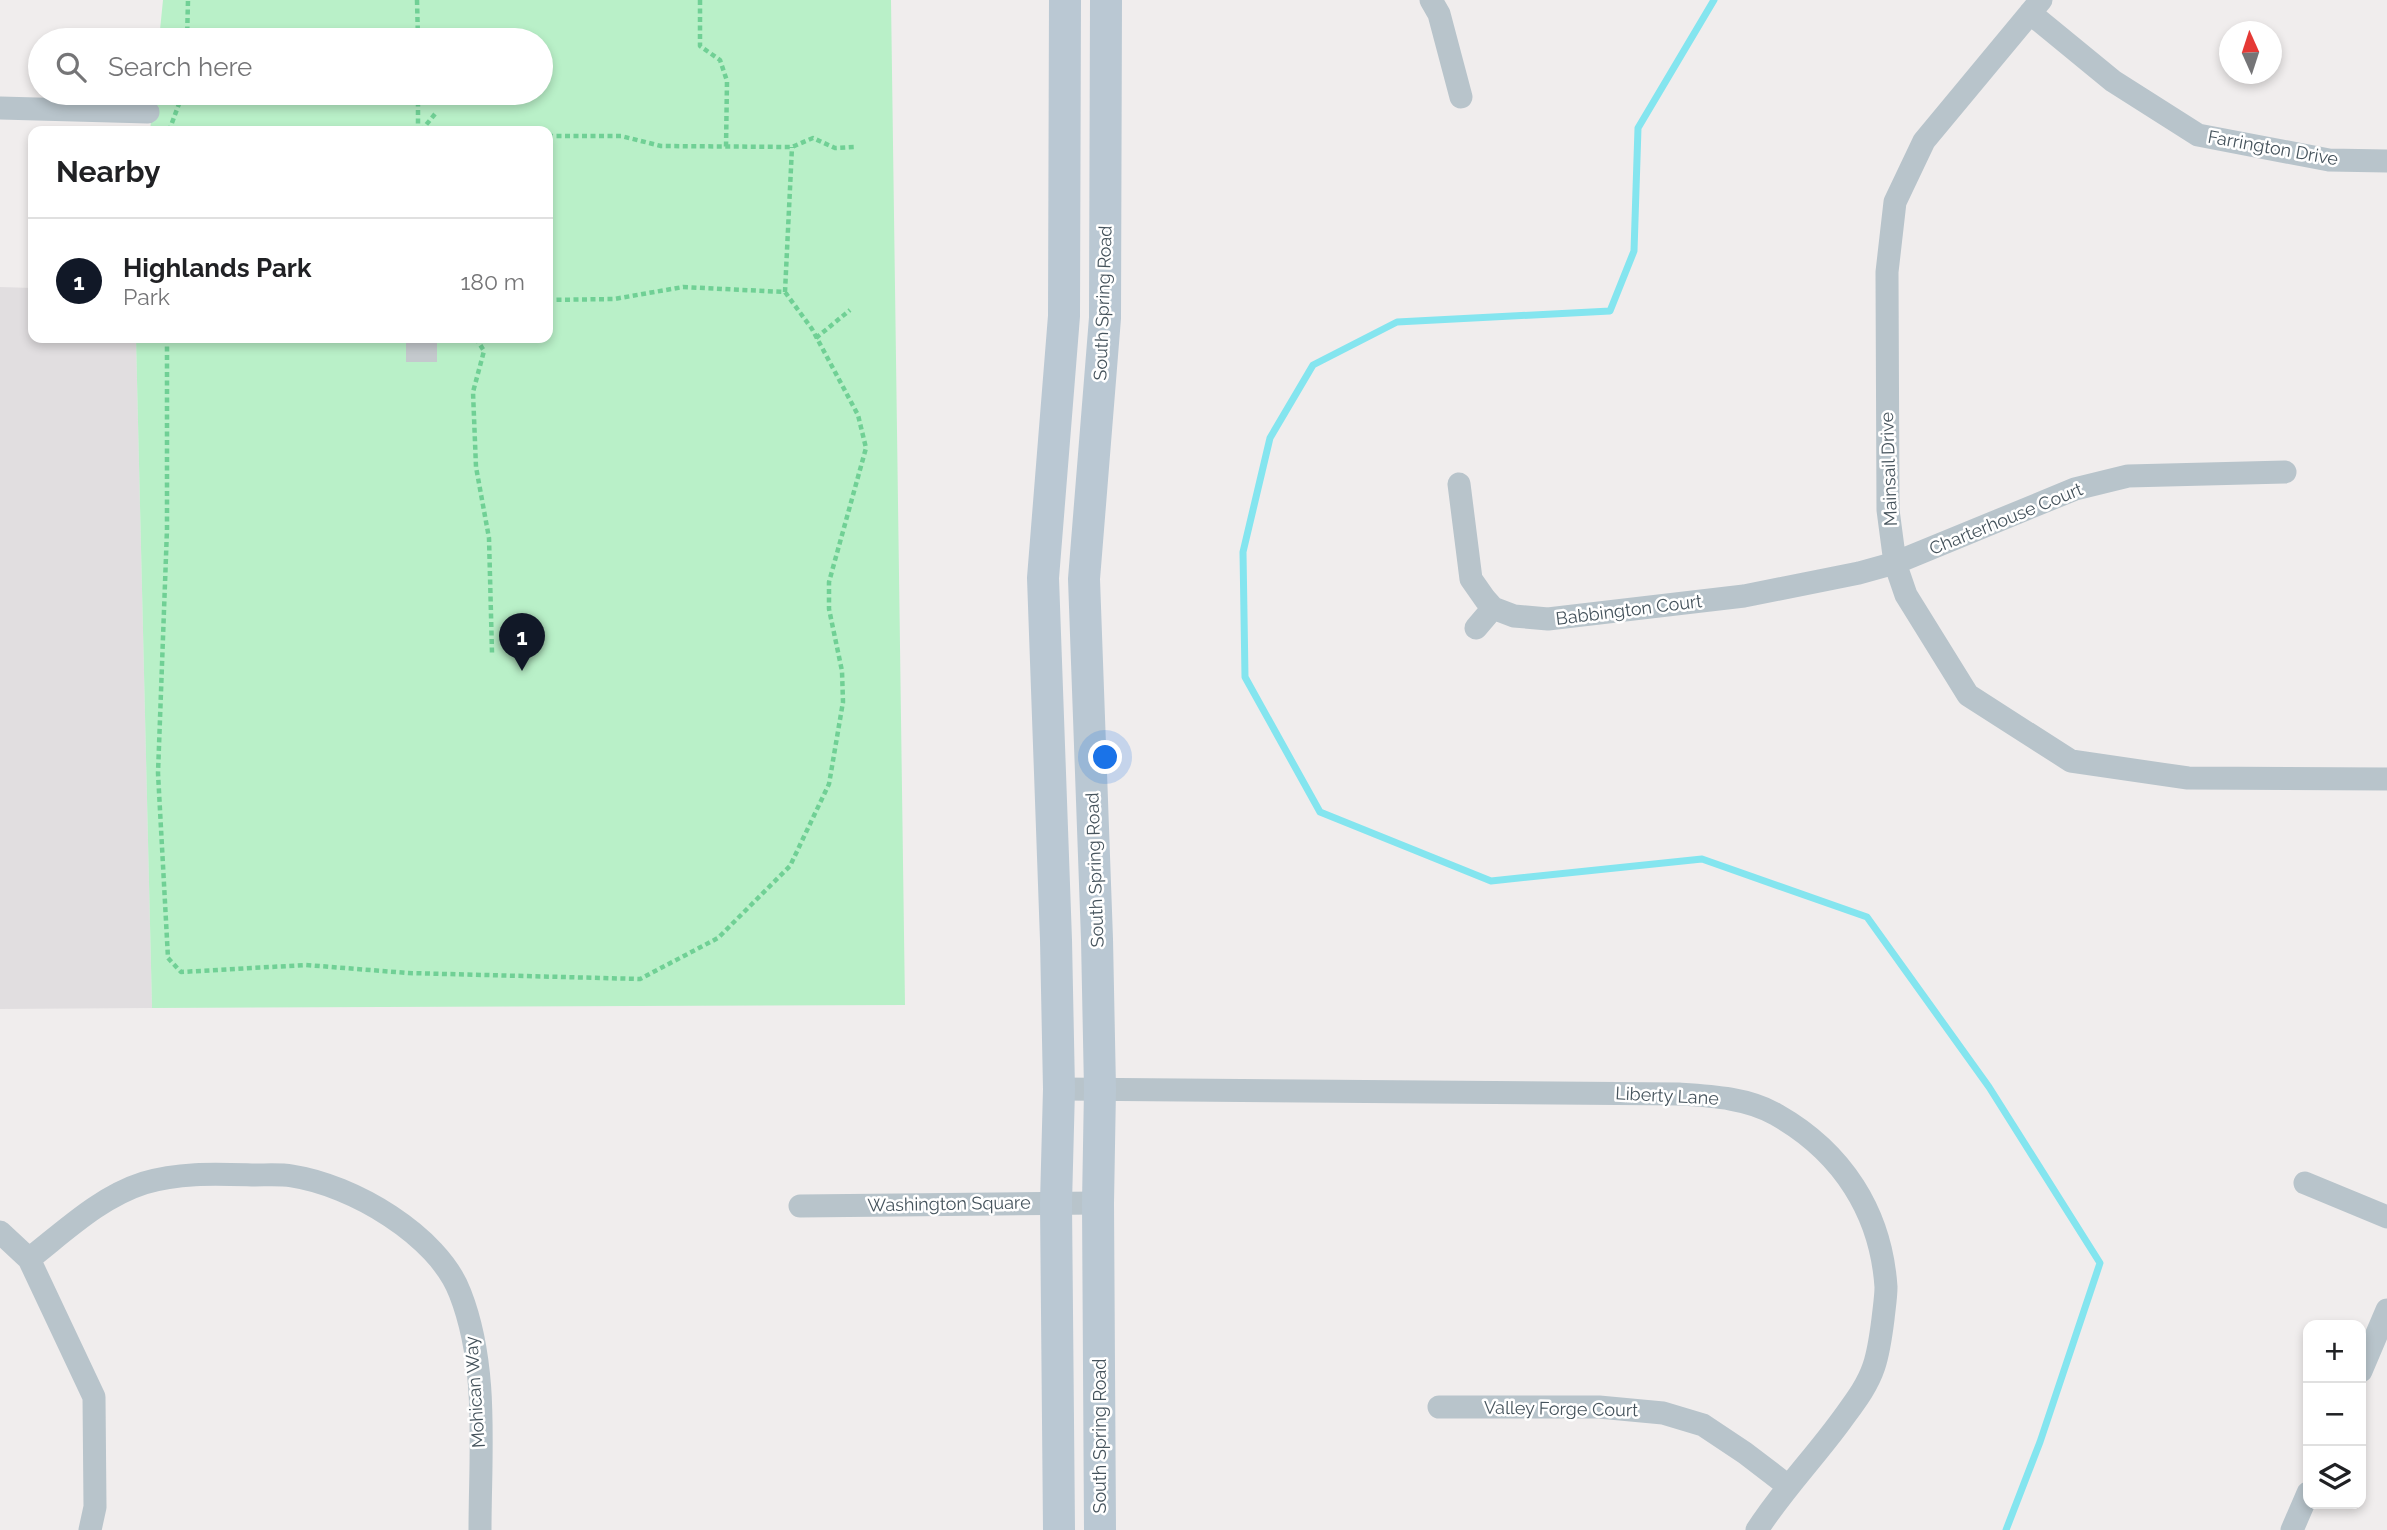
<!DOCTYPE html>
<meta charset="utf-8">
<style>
body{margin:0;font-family:Raleway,sans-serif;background:#f2f2f2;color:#202124}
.controls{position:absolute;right:21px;bottom:21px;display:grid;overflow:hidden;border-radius:14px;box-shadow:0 4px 10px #0003}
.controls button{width:63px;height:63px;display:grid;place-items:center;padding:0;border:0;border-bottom:2px solid #e0e0e0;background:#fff;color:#202124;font:35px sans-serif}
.compass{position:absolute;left:2219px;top:21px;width:63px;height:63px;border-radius:50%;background:#fff;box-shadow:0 4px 10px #0003;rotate:357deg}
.you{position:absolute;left:1106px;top:758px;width:24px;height:24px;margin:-18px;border:5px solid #fff;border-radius:50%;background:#1a73e8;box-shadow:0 0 0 10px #1a73e833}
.badge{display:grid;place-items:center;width:46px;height:46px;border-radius:50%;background:#111827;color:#fff;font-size:23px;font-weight:700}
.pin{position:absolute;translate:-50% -58px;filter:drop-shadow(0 2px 4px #0008)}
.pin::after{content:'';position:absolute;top:37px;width:24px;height:21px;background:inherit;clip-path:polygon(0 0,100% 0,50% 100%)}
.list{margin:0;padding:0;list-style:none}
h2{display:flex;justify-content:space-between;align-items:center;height:91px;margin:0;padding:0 28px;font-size:30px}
h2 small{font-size:23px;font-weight:400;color:#757577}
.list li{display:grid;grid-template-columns:46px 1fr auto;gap:21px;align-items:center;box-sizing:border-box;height:126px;padding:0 28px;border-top:2px solid #e0e0e0}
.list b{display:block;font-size:26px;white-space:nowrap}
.list p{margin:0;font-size:23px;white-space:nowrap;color:#757577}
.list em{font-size:23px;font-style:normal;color:#757577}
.icon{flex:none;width:38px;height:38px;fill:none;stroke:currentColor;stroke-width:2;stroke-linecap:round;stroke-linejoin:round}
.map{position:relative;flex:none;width:2387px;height:1530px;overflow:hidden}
.search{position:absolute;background:#fff;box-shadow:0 4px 10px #0003;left:28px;top:28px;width:525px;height:77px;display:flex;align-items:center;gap:18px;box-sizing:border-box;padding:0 24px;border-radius:38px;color:#757577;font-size:26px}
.panel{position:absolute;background:#fff;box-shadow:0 4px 10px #0003;left:28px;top:126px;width:525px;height:217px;border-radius:14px}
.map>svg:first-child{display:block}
.education{fill:#e1dee0}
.green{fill:#b9f0c8}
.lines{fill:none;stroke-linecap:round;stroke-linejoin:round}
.stream{stroke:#84e5ef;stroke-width:7}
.building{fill:#c4c9cd}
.path{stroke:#70d095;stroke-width:4.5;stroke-dasharray:5 3.5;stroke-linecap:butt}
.street{stroke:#b8c4cb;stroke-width:23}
.secondary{stroke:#bac8d3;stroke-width:32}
.labels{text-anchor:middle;stroke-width:5;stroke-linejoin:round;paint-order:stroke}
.street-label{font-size:18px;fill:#45535c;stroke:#fff}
</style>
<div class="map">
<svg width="2387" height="1530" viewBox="0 0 2387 1530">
<rect width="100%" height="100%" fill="#f0eded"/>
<path class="education" d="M0 287 33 288V338H136L152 1008 0 1009Z"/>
<path class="green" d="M163 0H891L905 1005 152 1008 136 338H548V131H150L154 93H541V40H159Z"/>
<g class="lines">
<path class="stream" d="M1714 0 1638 128 1634 251 1610 311 1397 322 1313 365 1270 438 1243 552 1245 677 1320 812 1491 881 1702 859 1867 917 1989 1087 2100 1263 2040 1442 2006 1530"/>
</g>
<path class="building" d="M406 338H437V362H406Z"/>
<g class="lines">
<path class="path" d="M417 0 418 40
M700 0V46L720 60 727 81 726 147
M187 40 188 0
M418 93V131
M169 131 183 93
M421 131 435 114
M548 136H621L661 146 792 147 813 138 835 148 854 147
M548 300 614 299 683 287 785 292 792 147
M167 338V529L158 773 168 958 181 972 306 965 408 973 640 979 718 938 790 866 829 784 843 702 842 671 829 609V582L866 448 858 415 812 329 785 292
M476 338 484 351 473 392 476 467 489 538 492 653
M816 338 850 310"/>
<path class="street" d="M1431 0 1439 14 1461 97
M2041 0 1924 141 1895 202 1887 272 1888 510 1895 563 1906 595 1968 695 2071 761 2188 778 2387 779
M2030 13 2113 81 2198 135 2329 160 2387 161
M0 108 148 112
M1459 484 1471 579 1485 599 1493 608 1514 616 1548 619 1744 596 1859 573 1895 563 2075 489 2128 476 2285 472
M1476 628 1493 608
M1059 1089 1679 1094C1711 1096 1749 1098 1777 1115 1842 1152 1881 1212 1886 1287 1886 1297 1884 1309 1883 1319 1881 1335 1879 1351 1874 1366 1867 1387 1854 1403 1841 1421 1814 1458 1782 1491 1757 1530
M2305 1183 2387 1217
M800 1206 1098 1203
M0 1232 29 1259 94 1397 95 1507 90 1530
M29 1259C65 1231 100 1197 144 1183 180 1172 218 1174 255 1175 267 1175 280 1174 292 1176 352 1185 438 1235 460 1293 489 1367 480 1452 480 1530
M2361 1371 2387 1310
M1439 1407H1599L1663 1413 1703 1425 1745 1453 1788 1486
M2292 1530 2308 1493"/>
<path class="secondary" d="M1059 1530 1056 1203 1059 1089 1056 940 1043 578 1064 316 1065 0
M1100 1530 1098 1203 1100 1089 1097 939 1084 579 1105 318 1106 0"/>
</g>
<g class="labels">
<g class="street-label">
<text transform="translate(2273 148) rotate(10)" y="6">Farrington Drive</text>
<text transform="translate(1103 303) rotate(-88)" y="6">South Spring Road</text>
<text transform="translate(1889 469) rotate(-92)" y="6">Mainsail Drive</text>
<text transform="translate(2006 519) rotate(-22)" y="6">Charterhouse Court</text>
<text transform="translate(1629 610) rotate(-7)" y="6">Babbington Court</text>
<text transform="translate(1095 870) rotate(-92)" y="6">South Spring Road</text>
<text transform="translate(1667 1096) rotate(3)" y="6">Liberty Lane</text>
<text transform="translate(949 1204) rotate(-1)" y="6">Washington Square</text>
<text transform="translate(475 1392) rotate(-94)" y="6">Mohican Way</text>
<text transform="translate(1561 1409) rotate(1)" y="6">Valley Forge Court</text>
<text transform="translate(1100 1436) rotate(-90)" y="6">South Spring Road</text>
</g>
</g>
</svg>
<div class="controls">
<button>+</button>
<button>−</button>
<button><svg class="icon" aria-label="layers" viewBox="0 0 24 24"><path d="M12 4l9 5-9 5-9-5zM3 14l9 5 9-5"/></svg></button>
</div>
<svg class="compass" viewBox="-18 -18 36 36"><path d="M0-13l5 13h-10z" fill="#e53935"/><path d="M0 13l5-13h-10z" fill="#757577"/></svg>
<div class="you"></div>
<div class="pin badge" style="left:522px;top:671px">1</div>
<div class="search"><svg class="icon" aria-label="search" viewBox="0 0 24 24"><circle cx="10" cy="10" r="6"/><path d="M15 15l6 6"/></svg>Search here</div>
<section class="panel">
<h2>Nearby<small></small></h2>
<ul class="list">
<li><span class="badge">1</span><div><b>Highlands Park</b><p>Park</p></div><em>180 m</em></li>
</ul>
</section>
</div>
